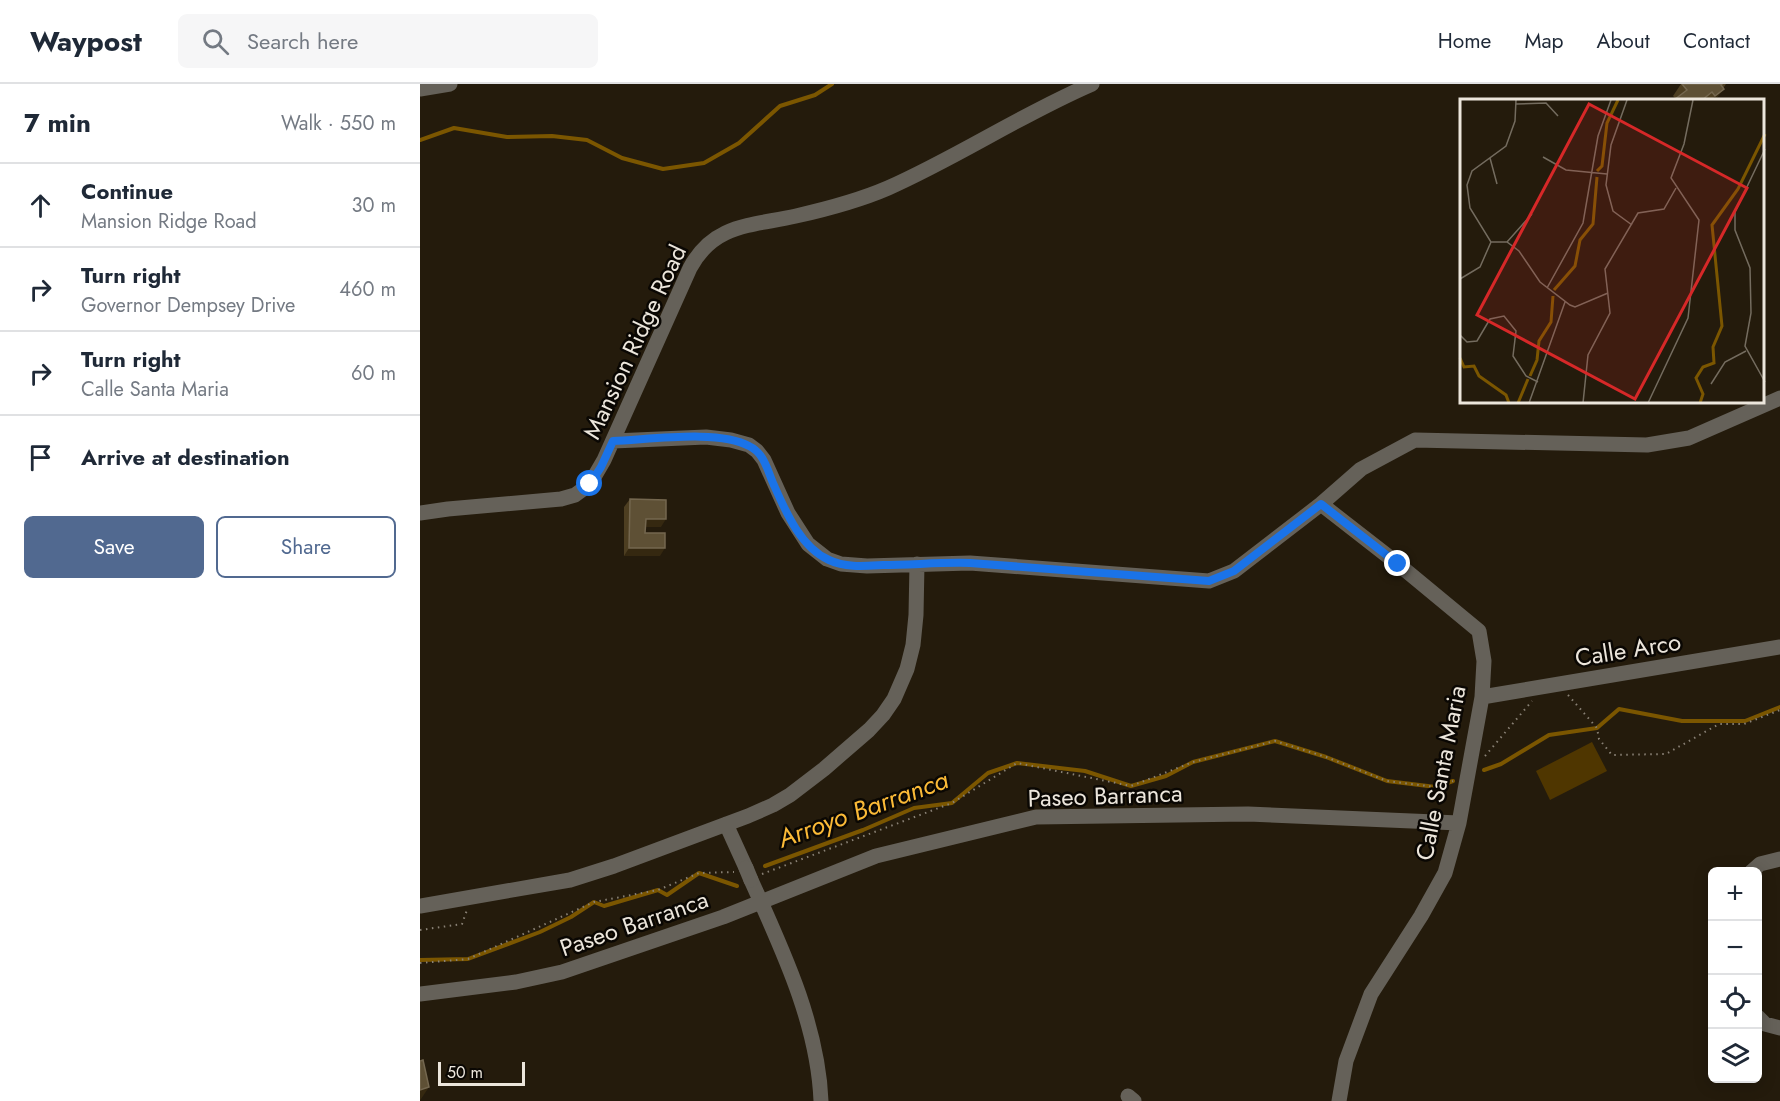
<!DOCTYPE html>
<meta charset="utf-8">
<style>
body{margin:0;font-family:Jost,sans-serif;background:#f6f6f7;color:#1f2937}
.controls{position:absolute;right:18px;bottom:18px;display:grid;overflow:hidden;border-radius:9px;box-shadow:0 3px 15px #0003}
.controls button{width:54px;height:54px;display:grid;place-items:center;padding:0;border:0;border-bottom:2px solid #e0e1e3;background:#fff;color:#1f2937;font:30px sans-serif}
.scale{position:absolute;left:18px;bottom:15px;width:87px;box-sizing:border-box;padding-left:6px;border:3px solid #ece6dc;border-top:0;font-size:16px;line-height:21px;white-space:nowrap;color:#ece6dc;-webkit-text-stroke:4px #0a0703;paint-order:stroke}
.stop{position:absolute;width:18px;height:18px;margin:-14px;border:4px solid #1a73e8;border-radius:50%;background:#fff}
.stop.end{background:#1a73e8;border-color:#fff;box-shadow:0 2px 6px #0008}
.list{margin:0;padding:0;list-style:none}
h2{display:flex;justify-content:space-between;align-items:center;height:78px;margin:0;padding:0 24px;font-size:26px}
h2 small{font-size:20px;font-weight:400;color:#747a83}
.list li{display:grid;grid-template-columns:39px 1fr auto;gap:18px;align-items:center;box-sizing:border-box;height:84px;padding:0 24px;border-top:2px solid #e0e1e3}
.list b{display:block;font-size:22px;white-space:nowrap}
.list p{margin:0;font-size:20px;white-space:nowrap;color:#747a83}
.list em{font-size:20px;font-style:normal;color:#747a83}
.actions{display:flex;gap:12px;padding:18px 24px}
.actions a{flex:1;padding:14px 0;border:2px solid #516990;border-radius:9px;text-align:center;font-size:21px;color:#516990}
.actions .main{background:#516990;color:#fff}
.icon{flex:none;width:33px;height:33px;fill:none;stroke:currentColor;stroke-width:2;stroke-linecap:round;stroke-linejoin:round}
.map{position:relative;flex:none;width:1360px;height:1017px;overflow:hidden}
header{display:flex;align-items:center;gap:36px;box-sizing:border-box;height:84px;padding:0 30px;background:#fff;border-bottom:2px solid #e0e1e3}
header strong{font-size:28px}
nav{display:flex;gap:33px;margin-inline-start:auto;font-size:21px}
.search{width:420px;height:54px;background:#f6f6f7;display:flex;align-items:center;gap:15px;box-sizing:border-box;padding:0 21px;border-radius:9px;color:#747a83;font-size:22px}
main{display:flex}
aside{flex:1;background:#fff}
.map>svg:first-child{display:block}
.green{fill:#4f3600}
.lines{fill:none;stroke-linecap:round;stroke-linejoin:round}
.stream{stroke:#7b5600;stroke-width:4}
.path{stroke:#898175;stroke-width:2;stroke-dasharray:1.5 4.5;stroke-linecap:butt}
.minor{stroke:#656159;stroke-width:15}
.minor-bridge{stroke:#656159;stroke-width:15}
.wall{fill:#4d3e21}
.shaded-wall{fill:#352810}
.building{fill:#5e5035;stroke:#74674f;stroke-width:1.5}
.route{stroke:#1a73e8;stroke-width:8}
.labels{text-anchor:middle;stroke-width:5;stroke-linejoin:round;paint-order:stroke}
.street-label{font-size:24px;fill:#ece6dc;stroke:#0a0703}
.water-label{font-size:26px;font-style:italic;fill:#fbba37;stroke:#0a0703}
.inset-river{fill:none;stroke:#7b5600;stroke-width:3}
.inset-road{fill:none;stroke:#746c5f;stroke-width:1.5}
.view{fill:#d62828;fill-opacity:0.15;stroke:#d62828;stroke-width:3}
.inset-edge{fill:none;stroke:#ece6dc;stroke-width:3}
</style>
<header>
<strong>Waypost</strong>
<div class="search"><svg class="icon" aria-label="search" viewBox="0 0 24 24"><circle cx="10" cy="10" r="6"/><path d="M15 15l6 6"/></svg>Search here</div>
<nav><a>Home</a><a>Map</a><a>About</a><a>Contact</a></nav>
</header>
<main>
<aside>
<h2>7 min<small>Walk · 550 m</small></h2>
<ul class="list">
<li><svg class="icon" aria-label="ahead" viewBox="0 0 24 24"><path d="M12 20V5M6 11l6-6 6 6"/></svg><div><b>Continue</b><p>Mansion Ridge Road</p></div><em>30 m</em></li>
<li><svg class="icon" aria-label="right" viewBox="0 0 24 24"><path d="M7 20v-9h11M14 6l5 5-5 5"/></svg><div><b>Turn right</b><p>Governor Dempsey Drive</p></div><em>460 m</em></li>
<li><svg class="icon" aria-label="right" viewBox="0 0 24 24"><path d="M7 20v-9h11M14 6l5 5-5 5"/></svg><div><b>Turn right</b><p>Calle Santa Maria</p></div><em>60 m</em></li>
<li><svg class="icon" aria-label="arrive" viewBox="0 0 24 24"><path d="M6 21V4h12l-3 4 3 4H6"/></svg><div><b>Arrive at destination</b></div></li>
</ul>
<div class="actions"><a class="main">Save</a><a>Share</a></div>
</aside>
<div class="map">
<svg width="1360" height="1017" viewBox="0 0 1360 1017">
<rect width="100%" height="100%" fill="#241b0c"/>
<path class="green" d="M1172 658 1187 687 1130 716 1116 687Z"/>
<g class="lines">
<path class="stream" d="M0 56 34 44 87 53 132 52 167 56 202 74 243 85 284 79 319 59 360 22 395 11 412 0
M1064 686 1081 680 1129 651 1177 644 1199 625 1262 637H1325L1360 623
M345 782 443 746 494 724 532 719 568 689 597 679 665 687 711 702 746 692 773 678 855 657 906 673 967 697 1016 703 1033 697
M0 876 48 875 120 848 151 833 174 818 184 822 238 806 247 811 279 789 317 802"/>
<path class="path" d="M1148 611 1177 644 1179 655 1192 671 1246 670 1299 640H1324L1360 626
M1065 672 1112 617
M342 790 532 719 597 679 711 702 773 678 855 657 906 673 967 697 1016 703 1033 697
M0 846 42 840 47 826
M0 879 48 875 174 818 238 806 279 789 314 788"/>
<path class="minor" d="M0 5 30 0
M193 357 286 353 311 356 329 361 337 367 344 376 368 429 388 460 407 475 421 480 447 482 550 479 789 497 814 487 901 420 941 385 995 356 1227 361 1269 354 1360 314
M901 420 978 480 1059 547 1064 577 1062 613 1039 739 1025 789 1001 832 951 910 926 977 919 1017
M0 429 28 425 141 415 155 411 170 400 184 376 270 184C294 139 332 142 376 132 407 125 438 117 468 104 538 73 602 30 672 0
M1062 613 1360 563
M306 740 326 784
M1331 788 1340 780 1360 775
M331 796C362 865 398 940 401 1017
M0 822 150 796 194 782 328 732 353 721 370 711 404 685 449 646 463 631 474 615 487 585 493 561 496 531 497 480
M0 910 96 898 142 888 303 833 456 772 616 733 828 730 1039 739
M1338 933 1345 940 1360 944
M708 1012 714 1017"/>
<path class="minor-bridge" d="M326 784 331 796"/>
</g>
<path class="wall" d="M1261 0H1306L1295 16H1254L1256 15 1253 12Z
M210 415 241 443H225V449L240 472H204V423Z"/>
<path class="shaded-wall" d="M1304 5 1295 16H1292L1295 12Z
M226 435H246L241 443H220Z
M209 464H245L240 472H204Z
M9 1003 1 1015 0 1016V1006Z"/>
<path class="building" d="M1262 0H1302L1301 1 1304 5 1295 12 1292 8 1282 16H1254L1267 6Z
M210 415 246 416V435H226L225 449H245V464H209Z
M3 976 9 1003 0 1006V977Z"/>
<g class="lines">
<path class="route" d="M170 400 181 383 193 357C227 356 299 345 329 362 344 369 347 385 353 399 365 426 380 463 409 476 426 484 445 482 463 481 492 481 521 478 550 479L789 497 814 487 901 420 978 480"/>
</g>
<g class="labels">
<g class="street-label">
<text transform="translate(215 258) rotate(-65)" y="8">Mansion Ridge Road</text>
<text transform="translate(1208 566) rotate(-9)" y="8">Calle Arco</text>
<text transform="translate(1021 689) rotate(-79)" y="8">Calle Santa Maria</text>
<text transform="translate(685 712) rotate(-2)" y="8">Paseo Barranca</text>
<text transform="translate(214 840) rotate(-19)" y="8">Paseo Barranca</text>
</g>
<g class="water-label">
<text transform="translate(443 725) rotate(-20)" y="9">Arroyo Barranca</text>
</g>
</g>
<g transform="translate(1040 15)">
<rect width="304" height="304" fill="#241b0c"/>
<path class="inset-river" d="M137 72 142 67 147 24 158 1M94 191 115 167 120 141 133 125 137 78M0 259 4 268 14 267 19 277 46 296 49 304M70 277 77 261 79 242 91 223 93 197M58 304 68 280M240 304 243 295 236 279 243 268 254 264 253 248 262 227 252 126 278 90 305 35"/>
<path class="inset-road" d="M167 1 151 46 146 86 153 112 172 126M56 5 86 4 98 17M305 50 275 113V131L290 169 291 214 285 247 305 283M83 58 106 71 147 75M30 59 37 85M31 143H47L59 152 80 183 110 206 115 208 148 194M47 143 72 115M0 180 20 168 31 143 10 109 7 86 12 72 46 47 55 22 56 1M87 189 123 124 138 37 151 1M0 236 7 243 17 242 30 220 44 217 56 232 53 257 66 277 78 283M251 285 265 263 286 252M69 304 105 203M123 304 128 256 150 214 145 170 178 114 204 110 216 89M188 304 228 219 239 121 211 79 224 45 233 1"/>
<path class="view" d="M129 5 287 89 175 300 17 216Z"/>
<rect width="304" height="304" class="inset-edge"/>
</g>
</svg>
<div class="controls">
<button>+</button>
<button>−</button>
<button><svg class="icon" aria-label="locate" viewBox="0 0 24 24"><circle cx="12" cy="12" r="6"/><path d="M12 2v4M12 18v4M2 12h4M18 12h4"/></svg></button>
<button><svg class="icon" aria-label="layers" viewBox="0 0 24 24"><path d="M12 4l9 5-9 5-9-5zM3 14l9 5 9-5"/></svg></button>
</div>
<div class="scale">50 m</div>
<div class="stop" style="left:170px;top:400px"></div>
<div class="stop end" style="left:978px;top:480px"></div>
</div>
</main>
